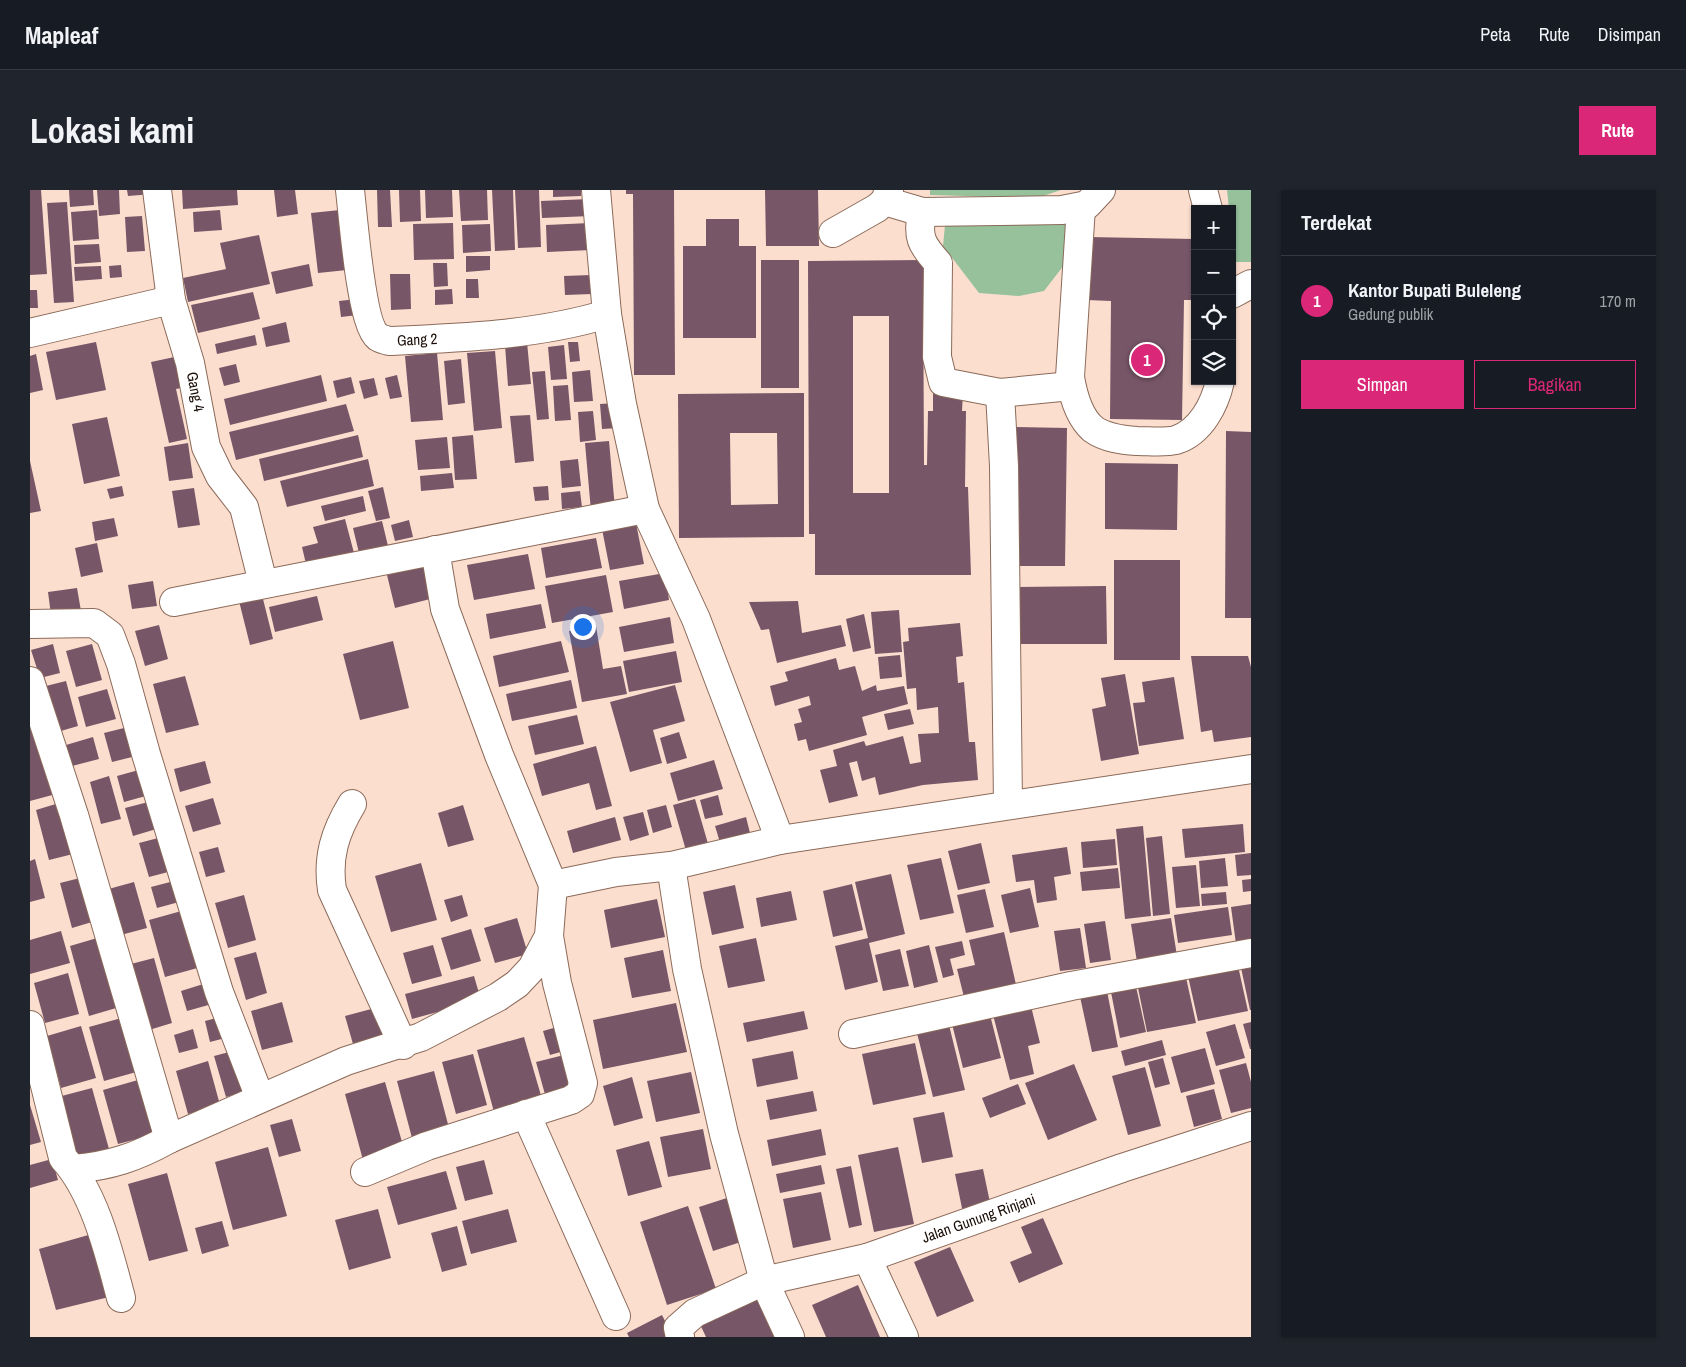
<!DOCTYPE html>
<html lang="id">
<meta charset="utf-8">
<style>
body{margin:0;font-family:"Archivo Narrow",sans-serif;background:#20242c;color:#f1f3f6}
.controls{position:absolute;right:15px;top:15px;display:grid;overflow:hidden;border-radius:0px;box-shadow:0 1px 4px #0004}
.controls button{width:45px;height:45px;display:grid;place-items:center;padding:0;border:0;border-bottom:1px solid #363941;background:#171b24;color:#f1f3f6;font:25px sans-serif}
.you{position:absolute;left:552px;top:436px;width:18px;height:18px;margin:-12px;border:4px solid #fff;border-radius:50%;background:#1a73e8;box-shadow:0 0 0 8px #1a73e833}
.badge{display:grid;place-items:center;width:32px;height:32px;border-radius:50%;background:#db2777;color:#fff;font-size:16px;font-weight:700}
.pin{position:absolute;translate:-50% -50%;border:2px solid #fff;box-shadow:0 1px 5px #0006}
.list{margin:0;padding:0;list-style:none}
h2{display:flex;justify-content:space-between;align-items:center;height:65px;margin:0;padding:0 20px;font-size:21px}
h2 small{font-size:16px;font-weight:400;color:#9ea1a6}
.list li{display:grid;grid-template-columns:32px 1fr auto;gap:15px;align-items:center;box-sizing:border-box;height:90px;padding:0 20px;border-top:1px solid #363941}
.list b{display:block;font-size:19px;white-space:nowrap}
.list p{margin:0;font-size:16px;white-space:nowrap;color:#9ea1a6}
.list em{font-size:16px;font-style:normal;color:#9ea1a6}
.actions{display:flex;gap:10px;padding:15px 20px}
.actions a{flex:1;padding:11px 0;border:1px solid #db2777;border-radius:0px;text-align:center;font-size:18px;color:#db2777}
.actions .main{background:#db2777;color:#fff}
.icon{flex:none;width:28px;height:28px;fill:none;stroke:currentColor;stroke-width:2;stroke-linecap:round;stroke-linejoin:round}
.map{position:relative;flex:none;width:1221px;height:1147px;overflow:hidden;border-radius:0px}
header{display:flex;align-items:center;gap:30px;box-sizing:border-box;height:70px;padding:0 25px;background:#171b24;border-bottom:1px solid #363941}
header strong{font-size:24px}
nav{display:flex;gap:28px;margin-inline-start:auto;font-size:18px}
.intro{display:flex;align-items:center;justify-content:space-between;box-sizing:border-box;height:120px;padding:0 30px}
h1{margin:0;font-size:35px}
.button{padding:12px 22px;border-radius:0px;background:#db2777;color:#fff;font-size:18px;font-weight:700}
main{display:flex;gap:30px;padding:0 30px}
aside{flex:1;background:#171b24;border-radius:0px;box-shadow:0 1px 4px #0004}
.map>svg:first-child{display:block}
.green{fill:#96c19b}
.building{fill:#775667;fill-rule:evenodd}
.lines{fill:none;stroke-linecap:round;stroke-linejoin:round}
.minor-casing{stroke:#8b6a59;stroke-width:30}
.minor{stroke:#fff;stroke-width:28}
.labels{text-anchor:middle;stroke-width:5;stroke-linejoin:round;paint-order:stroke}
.street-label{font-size:15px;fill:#1a0d07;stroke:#fcdecf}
</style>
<header>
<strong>Mapleaf</strong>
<nav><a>Peta</a><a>Rute</a><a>Disimpan</a></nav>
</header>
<div class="intro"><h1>Lokasi kami</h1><a class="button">Rute</a></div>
<main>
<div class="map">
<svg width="1221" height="1147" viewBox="0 0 1221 1147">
<rect width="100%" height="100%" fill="#fcdecf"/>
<path class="green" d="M900 0H1031L1007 8 900 5Z
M1197 0H1221V72H1204L1202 19H1199Z
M1035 34 1039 43 1034 75 1014 101 989 106 949 103 913 56 915 35Z"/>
<path class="building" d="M0 0H11L17 84 0 85Z
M39 0H63L64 15 40 17Z
M67 0H89L90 24 69 26Z
M97 0H123V4L98 6Z
M152 0H207L208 15 153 19Z
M244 0H265L268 24 247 27Z
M347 0H360L362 37H348Z
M369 0H390L391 31 370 32Z
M395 0H422L423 27 396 28Z
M429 0H457L458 30 431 31Z
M462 0H483L485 60 465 61Z
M485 0H509L511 57 488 58Z
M523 0H551V6L523 7Z
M596 0H644L645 185H604L603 4H596Z
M735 0H788L789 56H736Z
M560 9 561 26 512 28 511 11Z
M37 12 44 112 24 113 17 13Z
M67 20 69 49 43 51 41 22Z
M190 20 192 40 164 42 163 22Z
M310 20 317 80 288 83 281 23Z
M112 26 115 61 97 62 95 27Z
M676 29H709V56H726V148H653V56H676Z
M423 33 424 69 384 70 383 34Z
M560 33 561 60 517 62 516 35Z
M460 34 461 61 433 63 432 35Z
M229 45 240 94 158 112 153 88 196 79 190 53Z
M1058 47 1165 49V110H1154L1152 230 1080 229 1081 111 1057 110Z
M69 54 71 72 45 74 44 55Z
M436 66H460V80L436 82Z
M731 70H769V198H731Z
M893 70 894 275H897L898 221H903V201L933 202 932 221H936L935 297H938L941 385H785V344H779L778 71ZM823 126H859V303H823Z
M403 73H417L418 96 404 97Z
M279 74 283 96 246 104 241 82Z
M91 75 92 87 80 88 79 76Z
M71 76 72 89 45 91 44 77Z
M360 84H380L381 119 361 120Z
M561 85 562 104 535 105 534 86Z
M436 89H448L449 108H436Z
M422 99 423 114 405 115V100Z
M0 100H7L8 118H0Z
M223 102 230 129 168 143 161 115Z
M327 109 328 125 311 127 309 111Z
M256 132 260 152 236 157 232 138Z
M225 145 227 155 187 164 185 154Z
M66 152 76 200 26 210 16 162Z
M497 152 501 194 478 196 475 155Z
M538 152H548L550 171 540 172Z
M534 155 537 189 521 190 518 157Z
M465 161 472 238 444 241 437 163Z
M407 163 413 230 381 232 375 166Z
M6 164 13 200 0 203V166Z
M149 166 156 197 146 199 157 249 139 253 121 172Z
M431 169 435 213 418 215 414 171Z
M206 174 210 192 194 196 189 178Z
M560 180 563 211 544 212 542 182Z
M515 181 519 229 507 230 502 182Z
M291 185 297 211 200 235 194 209Z
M367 185 372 207 360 209 355 188Z
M321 187 325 203 307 208 303 191Z
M344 188 348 205 334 209 329 191Z
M538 195 541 230 525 231 523 196Z
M774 203V347L649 348 648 204ZM700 243H747L748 314 701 315Z
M586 213 588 238 572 239 570 214Z
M316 214 324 241 206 270 199 242Z
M563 221 566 250 550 252 548 222Z
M500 225 504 271 485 273 480 226Z
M77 227 90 286 54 294 42 234Z
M983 237 1037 238 1035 376H981Z
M1196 241 1221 242V428H1195Z
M328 245 333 267 234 291 229 269Z
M443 245 447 289 425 290 422 247Z
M417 247 420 278 388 280 385 250Z
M579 251 585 319 561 321 555 253Z
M158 253 163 288 139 291 134 257Z
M338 269 344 296 257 317 250 291Z
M548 269 551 296 532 298 530 271Z
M0 271 11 321 0 323Z
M1075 273 1148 274 1147 340 1075 339Z
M422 283 424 298 391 301 390 286Z
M92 296 94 306 80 309 77 299Z
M518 296 519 310 505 311 503 297Z
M353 297 360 328 346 331 338 301Z
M164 298 170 335 148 338 142 301Z
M550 301 552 317 532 319 531 303Z
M333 306 336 321 295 331 291 316Z
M84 328 88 346 65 351 62 332Z
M315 329 324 363 276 374 272 357 288 353 283 337Z
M379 330 383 347 365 351 361 335Z
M352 331 358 356 329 363 323 338Z
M606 333 614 374 580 380 572 339Z
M566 348 572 378 516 388 511 358Z
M67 353 73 382 51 387 45 358Z
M498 364 505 399 444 410 437 375Z
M1084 370H1150V470H1084Z
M400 375 408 407 365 418 357 385Z
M635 383 639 410 594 419 589 391Z
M576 385 583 422 522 433 515 396Z
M123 391 127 416 102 419 98 395Z
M1076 396 1077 454H986V397Z
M47 398 51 421 21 425 18 402Z
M232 405 243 449 220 455 209 411Z
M287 406 293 430 245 442 239 417Z
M768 411 772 443 811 435 816 456 747 473 739 439 731 440 719 412Z
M511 414 516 438 460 449 456 424Z
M869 420 872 462 845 464 841 422Z
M834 424 841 458 823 462 816 429Z
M640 427 644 453 594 462 589 437Z
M930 433 933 466 926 467 928 493 934 492 939 552H945L948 590 893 595 849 605 845 587 832 591 827 571 819 573 828 606 799 613 790 580 807 576 803 560 834 551 836 556 873 546 880 574 891 572 888 544 909 543 908 517 887 520 886 498 877 499 873 452 879 451 878 438Z
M129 435 138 469 115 476 105 441Z
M566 436 573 479 591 476 597 504 552 512 539 441Z
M363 451 379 518 330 530 313 464Z
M531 451 539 482 469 497 463 466Z
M23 454 30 483 10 488 1 460Z
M62 454 72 490 46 497 36 461Z
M646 461 652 492 599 502 593 471Z
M870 465 872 487 850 489 848 467Z
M1161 466H1218L1221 477V547L1184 552 1182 540 1171 542Z
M806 468 809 480 825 476 832 501 846 495 847 501 874 496 878 514 832 527 837 545 779 561 776 549 768 551 764 534 772 532 768 519 781 515 779 506 745 516 740 496 758 491 755 482Z
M1095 484 1109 564 1071 571 1062 519 1076 516 1071 488Z
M155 486 169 535 136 543 123 494Z
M1144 487 1154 549 1109 556 1103 513 1115 512 1112 492Z
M541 490 547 518 482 531 476 504Z
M36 491 48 536 24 543 12 497Z
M645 495 655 531 623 540 632 573 600 582 580 512Z
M77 499 86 529 56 537 48 507Z
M880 519 884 534 858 540 854 524Z
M547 525 554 554 505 565 498 536Z
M102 536 110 565 82 572 74 543Z
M8 538 26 604 0 611V540Z
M649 542 657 568 637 574 630 548Z
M63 547 69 569 42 576 36 555Z
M566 556 582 616 566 620 559 593 512 606 503 574Z
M684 570 693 599 648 611 640 583Z
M175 571 181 593 150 602 144 579Z
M116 578 123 604 94 612 87 586Z
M79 586 91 629 71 634 60 592Z
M688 605 693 625 675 629 670 610Z
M183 608 191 634 163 642 155 616Z
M665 609 679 657 657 664 643 615Z
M126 610 133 637 103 646 95 618Z
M29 613 43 664 19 670 6 620Z
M433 615 444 650 418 657 408 623Z
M636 615 642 637 623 643 617 620Z
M613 622 619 645 600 651 593 627Z
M585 627 591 650 543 663 537 641Z
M716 627 722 651 692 659 685 636Z
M1213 634 1215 662 1155 668 1152 639Z
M1113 636 1121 726 1095 729 1086 639Z
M1132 646 1140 724 1123 726 1116 648Z
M132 647 142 681 119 687 109 653Z
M1085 649 1087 675 1053 678 1051 652Z
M951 653 960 693 928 700 918 661Z
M188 657 195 682 176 687 169 662Z
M1037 657 1041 684 1024 687 1027 710 1007 713 1004 690 986 692 982 665Z
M1221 663V685L1207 686 1205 665Z
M911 668 924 723 890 730 877 675Z
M1195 668 1198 696 1171 698 1169 671Z
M5 669 15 708 0 712V671Z
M391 673 407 730 361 742 345 686Z
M1166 675 1170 716 1146 718 1142 677Z
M1088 678 1090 698 1052 701 1050 682Z
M861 684 875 744 839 753 848 792 815 800 805 756 838 748 825 692Z
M50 688 62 732 42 738 30 693Z
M1221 689V701L1213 702 1212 690Z
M144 691 149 712 127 718 121 697Z
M104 692 117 738 87 746 75 700Z
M822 694 833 740 803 747 793 701Z
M705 695 714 738 682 745 673 702Z
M1000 698 1009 737 980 743 971 705Z
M955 699 964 737 936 743 927 705Z
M761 701 767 730 731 737 726 708Z
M1196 702 1197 714 1172 716 1171 704Z
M214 705 226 750 198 758 185 713Z
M432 705 438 726 421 732 414 710Z
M627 709 635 747 581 758 574 720Z
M1221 714V752L1206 754 1201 717Z
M1198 717 1202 745 1148 753 1144 725Z
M155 720 171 777 135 787 119 730Z
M487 728 498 764 465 773 454 738Z
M1141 728 1147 766 1107 772 1101 734Z
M1075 731 1081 770 1060 773 1054 734Z
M1050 738 1056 778 1030 781 1024 741Z
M441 739 451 771 421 780 411 748Z
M31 741 40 773 0 784V750Z
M974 742 987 799 935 811 927 779 945 775 939 750Z
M74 746 93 816 59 826 40 756Z
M726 748 735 791 698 798 689 756Z
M932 751 935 765 920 769 924 785 913 788 905 757Z
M403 755 412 786 382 794 373 763Z
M899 755 908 792 884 798 876 761Z
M870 759 879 796 853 801 845 765Z
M633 760 641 801 602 808 594 768Z
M226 762 237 803 216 810 204 768Z
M124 768 142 833 119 840 101 774Z
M1221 771V820H1220L1210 773Z
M1208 776 1218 821 1168 831 1158 786Z
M38 783 49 824 15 833 4 793Z
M1155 783 1166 833 1117 842 1107 793Z
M444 786 451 810 382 829 375 804Z
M183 791 189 812 157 821 151 801Z
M1105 792 1116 842 1090 848 1080 797Z
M1076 796 1088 857 1062 862 1049 802Z
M252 812 263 852 232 860 221 821Z
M1000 812 1010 853 998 856 1004 884 980 890 962 821Z
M646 813 657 862 573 879 563 830Z
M345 818 353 846 323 854 315 826Z
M774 821 778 839 717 852 713 833Z
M959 821 971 868 933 878 921 830Z
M194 826 199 847 180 852 175 831Z
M95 827 110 881 74 891 59 837Z
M1221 832V859H1220L1213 834Z
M1205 834 1215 868 1186 876 1176 842Z
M534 835 541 859 520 865 513 841Z
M919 835 935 900 903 907 887 843Z
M51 836 66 888 31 898 17 846Z
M163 839 168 858 149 863 144 845Z
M494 847 512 909 464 922 447 860Z
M1132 850 1136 865 1095 876 1091 861Z
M885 853 896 904 843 915 832 864Z
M1175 858 1185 894 1151 903 1141 867Z
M207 860 218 901 196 907 184 866Z
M763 861 768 889 727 897 722 869Z
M443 864 457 915 426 924 412 872Z
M538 864 548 899 516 908 506 872Z
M1133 868 1140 894 1125 898 1118 872Z
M178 871 190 915 158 924 146 881Z
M1216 873 1221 892V918L1201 923 1189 880Z
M1044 874 1067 930 1018 950 995 893Z
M1115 877 1131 936 1098 945 1082 886Z
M404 881 419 938 382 948 367 891Z
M661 882 670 923 626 932 617 891Z
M602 887 613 928 584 936 573 896Z
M115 888 130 943 88 954 73 900Z
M355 892 374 959 333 970 315 904Z
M988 894 996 914 960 928 952 908Z
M62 898 79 959 41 970 24 908Z
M1184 899 1192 929 1164 937 1156 906Z
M783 901 787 921 740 930 736 910Z
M0 915 11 952 0 955Z
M914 922 923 967 892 973 883 928Z
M262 929 271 961 249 967 240 935Z
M673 939 681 979 638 987 630 947Z
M791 939 796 965 742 976 737 950Z
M619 951 632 997 598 1006 586 960Z
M238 957 257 1026 203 1040 185 972Z
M868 957 884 1034 844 1042 828 965Z
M22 969 28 990 0 998V975Z
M454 970 463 1004 435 1011 426 977Z
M791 975 795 994 750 1003 746 984Z
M821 976 832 1035 819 1038 806 979Z
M953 979 962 1022 934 1028 925 984Z
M416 981 427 1019 368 1035 357 997Z
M137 983 158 1061 119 1071 98 994Z
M791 1002 801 1050 763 1058 753 1009Z
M700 1007 714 1051 683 1061 669 1017Z
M658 1016 686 1099 637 1115 610 1032Z
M348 1019 361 1068 319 1080 305 1030Z
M478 1019 487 1052 441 1064 432 1031Z
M1013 1028 1033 1074 989 1093 980 1072 1002 1063 991 1037Z
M192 1031 199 1056 172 1064 165 1038Z
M427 1036 437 1075 412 1082 401 1043Z
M62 1044 79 1107 26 1120 9 1059Z
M920 1057 944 1111 907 1127 884 1072Z
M828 1095 850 1147H796L782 1115Z
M728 1105 746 1147H676L668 1130Z
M632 1125 643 1147H599L597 1143Z"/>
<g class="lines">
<g class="minor-casing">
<g id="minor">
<path id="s1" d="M127 0 141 110 160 173 176 257 190 286 214 317 233 393"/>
<path id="s2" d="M320 0C323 25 331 134 348 147 351 149 356 150 359 151 431 148 508 145 577 124"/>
<path d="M566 0 577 124 592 214 615 319 666 429 750 650"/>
<path d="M1173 0 1178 19"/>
<path d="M855 11 892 22 1032 20 1057 15 1071 0"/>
<path d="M1051 17 1040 187C1043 205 1049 227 1063 239 1075 248 1093 250 1107 251 1119 251 1134 253 1146 250 1171 242 1185 214 1190 191"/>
<path d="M892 22C887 47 891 54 908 73L907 167 913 192 970 203 1041 196"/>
<path d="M803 43 847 18 855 11 859 0"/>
<path d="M1202 104 1221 94"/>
<path d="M0 143 141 110"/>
<path d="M970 203 974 276 978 615"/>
<path d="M144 412 615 319"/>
<path d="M0 434 64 433 80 445 91 474 116 564 189 802 230 908"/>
<path d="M0 491 44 625 139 949"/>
<path d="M322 614C305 642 297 667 302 700L373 855"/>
<path d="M641 676 657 779 694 944 734 1091 760 1147"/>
<path d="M523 695 586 682 641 676 750 650 1221 579"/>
<path d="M0 835 33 968C65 1003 79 1063 91 1108"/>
<path d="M823 844 1041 796 1221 763"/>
<path d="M496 924 586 1126"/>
<path d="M43 979C80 976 107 967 139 949L316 871 391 847 468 807 487 794 502 778 519 746 523 695 469 565 415 419 405 360"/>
<path d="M335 982 397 956 541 910 550 904 553 893 527 793 519 746"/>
<path d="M837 1068 874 1147"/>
<path id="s3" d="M650 1147 648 1138 665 1123 734 1091 837 1068 1092 978 1221 936"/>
</g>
</g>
<use href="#minor" class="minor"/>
</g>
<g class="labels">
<g class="street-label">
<text dy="5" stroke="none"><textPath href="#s2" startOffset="191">Gang 2</textPath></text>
<text dy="5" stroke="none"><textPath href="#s1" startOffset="206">Gang 4</textPath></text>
<text dy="5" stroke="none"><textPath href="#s3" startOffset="332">Jalan Gunung Rinjani</textPath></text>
</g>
</g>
</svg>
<div class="controls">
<button>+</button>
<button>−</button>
<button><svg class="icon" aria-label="locate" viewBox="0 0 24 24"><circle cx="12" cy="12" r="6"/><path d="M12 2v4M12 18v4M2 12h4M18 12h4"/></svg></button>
<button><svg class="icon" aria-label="layers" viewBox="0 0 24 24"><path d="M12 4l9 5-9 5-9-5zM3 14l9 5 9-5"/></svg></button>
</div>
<div class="you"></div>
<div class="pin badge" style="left:1117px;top:170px">1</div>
</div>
<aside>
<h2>Terdekat<small></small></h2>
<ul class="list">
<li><span class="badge">1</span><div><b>Kantor Bupati Buleleng</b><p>Gedung publik</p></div><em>170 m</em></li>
</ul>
<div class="actions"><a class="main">Simpan</a><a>Bagikan</a></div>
</aside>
</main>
